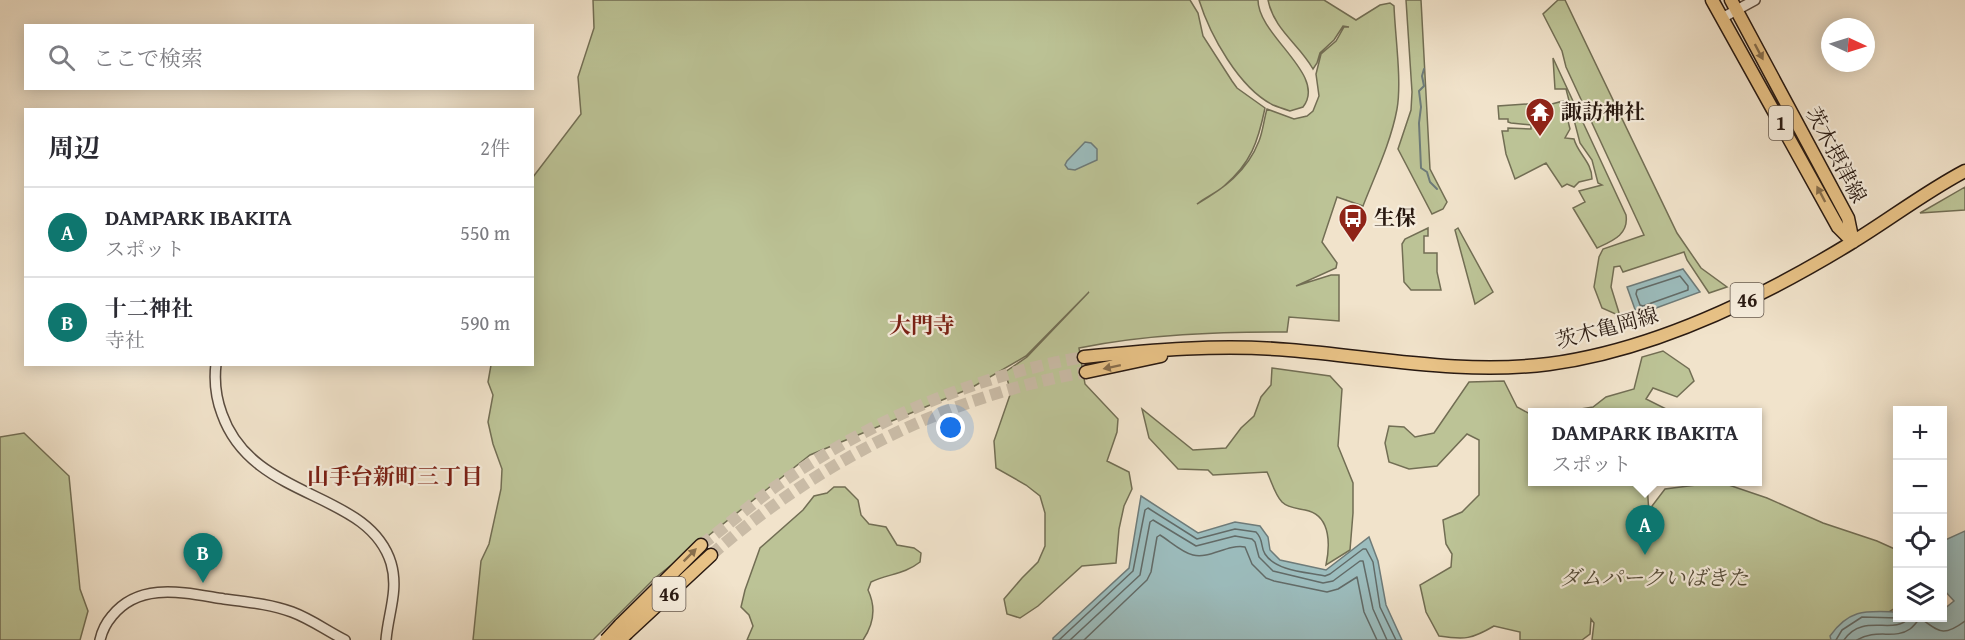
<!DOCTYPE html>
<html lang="ja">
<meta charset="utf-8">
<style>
body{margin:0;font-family:"Gentium Book Plus","Noto Serif JP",serif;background:#f2f2f3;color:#2b2b33}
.controls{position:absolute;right:18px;bottom:18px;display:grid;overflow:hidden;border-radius:0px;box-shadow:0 3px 15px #0003}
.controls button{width:54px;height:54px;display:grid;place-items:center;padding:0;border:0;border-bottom:2px solid #e1e1e2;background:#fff;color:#2b2b33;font:30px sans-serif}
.compass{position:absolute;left:1821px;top:18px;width:54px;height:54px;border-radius:50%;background:#fff;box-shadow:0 3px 15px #0003;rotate:94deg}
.you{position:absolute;left:951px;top:428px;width:21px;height:21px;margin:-15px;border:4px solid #fff;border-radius:50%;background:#1a73e8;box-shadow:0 0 0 9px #1a73e833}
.badge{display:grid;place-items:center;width:39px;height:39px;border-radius:50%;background:#0f766e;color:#fff;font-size:20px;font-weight:700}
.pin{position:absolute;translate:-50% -50px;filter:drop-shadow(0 2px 3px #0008)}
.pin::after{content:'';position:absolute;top:32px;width:21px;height:18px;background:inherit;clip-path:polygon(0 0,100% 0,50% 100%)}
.popup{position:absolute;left:1528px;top:408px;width:234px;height:78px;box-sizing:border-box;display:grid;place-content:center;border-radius:0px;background:#fff;filter:drop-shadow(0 2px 4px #0005);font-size:20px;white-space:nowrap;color:#7c7c81}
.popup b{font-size:22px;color:#2b2b33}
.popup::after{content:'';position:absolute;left:50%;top:100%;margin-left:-12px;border:12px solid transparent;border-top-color:#fff}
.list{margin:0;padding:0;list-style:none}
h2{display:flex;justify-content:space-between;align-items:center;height:78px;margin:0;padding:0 24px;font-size:26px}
h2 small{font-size:20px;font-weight:400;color:#7c7c81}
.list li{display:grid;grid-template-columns:39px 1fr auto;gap:18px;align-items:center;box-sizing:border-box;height:90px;padding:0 24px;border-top:2px solid #e1e1e2}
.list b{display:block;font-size:22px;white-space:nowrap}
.list p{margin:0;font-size:20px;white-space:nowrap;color:#7c7c81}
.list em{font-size:20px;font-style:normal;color:#7c7c81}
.icon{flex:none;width:33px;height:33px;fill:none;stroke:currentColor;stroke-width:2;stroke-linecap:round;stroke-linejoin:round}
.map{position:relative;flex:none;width:1965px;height:640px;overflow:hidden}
.search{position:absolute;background:#fff;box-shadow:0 3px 15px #0003;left:24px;top:24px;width:510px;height:66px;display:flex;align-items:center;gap:15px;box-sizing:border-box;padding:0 21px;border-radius:0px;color:#7c7c81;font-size:22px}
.panel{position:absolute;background:#fff;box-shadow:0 3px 15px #0003;left:24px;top:108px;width:510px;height:258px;border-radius:0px}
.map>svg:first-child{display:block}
.green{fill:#bcc396;stroke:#726e54;stroke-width:1.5}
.water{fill:#9cbdbe;stroke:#6e7b79;stroke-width:1.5}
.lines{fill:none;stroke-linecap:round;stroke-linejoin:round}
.shore{stroke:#626b68;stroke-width:1.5}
.stream{stroke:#6e7b79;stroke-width:2}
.primary-tunnel{stroke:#c9bba6;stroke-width:12;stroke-dasharray:12 6;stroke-linecap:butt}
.tertiary-casing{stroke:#5a4c40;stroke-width:12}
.primary-casing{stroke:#281911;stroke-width:15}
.tertiary{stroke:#f6eddd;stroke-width:9}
.primary{stroke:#e8c286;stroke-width:12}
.primary-bridge-casing{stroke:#281911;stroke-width:15;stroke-linecap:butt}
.primary-bridge{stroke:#e8c286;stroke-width:12}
.oneway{fill:#886e4c}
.labels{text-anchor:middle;stroke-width:4.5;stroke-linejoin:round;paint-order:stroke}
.shield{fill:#f6eddd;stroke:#66594e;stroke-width:1.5}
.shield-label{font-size:20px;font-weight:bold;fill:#281911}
.poi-label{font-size:21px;font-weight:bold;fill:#281911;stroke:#f6eddd;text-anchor:start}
.street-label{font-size:21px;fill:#281911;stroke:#f6eddd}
.park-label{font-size:21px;font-style:italic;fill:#544c39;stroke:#f6eddd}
.neighbourhood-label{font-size:22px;font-weight:bold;fill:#7a1f14;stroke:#f6eddd}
</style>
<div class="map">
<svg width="1965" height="640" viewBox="0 0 1965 640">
<rect width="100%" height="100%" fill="#f1e3cb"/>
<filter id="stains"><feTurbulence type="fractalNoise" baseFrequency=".00333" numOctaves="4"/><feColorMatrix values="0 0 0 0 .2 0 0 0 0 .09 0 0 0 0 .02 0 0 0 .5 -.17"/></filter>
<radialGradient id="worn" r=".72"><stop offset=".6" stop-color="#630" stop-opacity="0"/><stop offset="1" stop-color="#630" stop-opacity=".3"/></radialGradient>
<path class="green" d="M593 0H1190L1198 13 1203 36 1232 81 1237 88 1265 108C1258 142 1251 163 1224 186 1216 193 1204 198 1197 204 1223 189 1247 172 1259 141 1263 131 1264 119 1267 109L1294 119 1307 116 1313 111 1319 96 1316 74 1321 54 1336 41 1344 27H1349L1343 26 1334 40 1320 53 1317 63 1313 69C1299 44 1274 30 1268 0H1324L1356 20 1380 5 1390 3 1394 6C1395 35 1402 81 1397 109 1391 142 1375 175 1363 206L1337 197 1322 242 1337 263 1336 268 1296 286 1331 275H1339V321L1289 317 1287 332C1217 332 1148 334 1079 348L1085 384 1118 419 1117 432 1107 461 1129 472 1132 489 1124 506 1119 529 1116 563 1082 566 1038 606 1020 618 1007 614 1004 599 1022 578 1038 562 1045 546V513L1040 496 1026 485 996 468 994 441 1011 392 1005 372 1027 357 1089 292 1026 356 971 388 810 455 655 578 593 640H473L481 561 489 544 501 489 502 469 493 444 488 422 493 395 488 382 491 365 532 364 533 177 581 114 578 77 594 28Z
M1199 0H1258C1258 36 1328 75 1303 107L1290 111C1284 109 1278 107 1273 105 1239 88 1210 35 1199 0Z
M1406 0H1421L1430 169 1447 202 1443 209 1432 214 1398 149 1411 110 1412 92Z
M1558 0H1565L1677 233 1701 268 1727 287 1709 293 1687 260 1684 252 1623 272 1620 266 1614 267 1611 287 1620 316 1602 308 1594 287 1599 257 1603 249 1644 235 1566 67 1562 51 1543 14Z
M1553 58 1626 215C1629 235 1612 241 1597 248L1573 208 1585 202 1579 191 1602 185 1598 183 1592 160 1580 143 1566 89H1555Z
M1563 101 1570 129 1565 138 1574 139C1578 154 1592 162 1592 179L1579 182 1574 187 1567 184 1562 187 1546 163 1515 179 1506 154 1502 131H1508V128L1531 129V125L1511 123 1508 122V119H1499L1498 106 1540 103 1542 117 1550 116 1549 109 1552 104Z
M1965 187V210L1920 213Z
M1428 228V236H1424V253H1437V272L1441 290H1411L1404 282 1402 244 1405 239Z
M1458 228 1493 292 1475 304 1455 230Z
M1663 351 1689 369 1694 381 1677 397 1653 388 1646 399 1672 412H1562L1593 407 1606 397 1634 389 1642 357Z
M1272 368 1330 376 1342 389 1338 446 1353 483V513L1350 550 1326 565C1330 546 1331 518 1309 511 1300 508 1289 509 1282 502 1275 495 1271 480 1267 472L1213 475 1208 470 1178 469 1149 438 1142 409 1193 450 1226 448 1241 428 1254 416 1261 397 1271 385Z
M1504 381 1517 407 1532 415V482H1649L1647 483 1649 514 1657 515 1652 506 1665 489 1720 482 1767 498 1823 523 1877 541 1897 550V607L1858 631 1852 640H1592L1594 623 1591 619 1590 634 1582 640H1520V632L1494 626C1472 639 1465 640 1439 636L1426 612 1420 585 1451 567 1452 554 1446 544 1443 520 1462 512 1479 495V440L1467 434 1437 466 1409 469 1389 462 1385 443 1389 426 1404 427 1415 437 1434 433 1469 382Z
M24 433 69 476 80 589 88 611 80 640H0V437Z
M834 487H845L858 500 861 515 869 524 886 527 897 545 914 548 921 553 920 562C905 574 888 574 871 582L868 590C876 607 874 624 863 640H747L753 626 749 615 741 607 745 590 760 548 803 510 814 496 827 493Z"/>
<path class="water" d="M1085 142 1091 143 1097 149V160L1075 170 1068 169 1065 165 1067 161Z
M1683 269 1700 292 1637 315 1627 287Z
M1141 496 1198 533 1235 522 1260 526 1268 537 1270 550 1280 560 1326 570 1369 537 1378 561 1386 605 1402 640H1053V638L1129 568Z
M1965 531V640H1831L1830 636C1850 608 1867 611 1897 612L1898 618H1942L1943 610 1954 601 1943 589V541Z"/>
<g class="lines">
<path class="shore" d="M1680 276 1688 286V290L1643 306 1640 305 1636 294 1637 290Z
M1059 640 1133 571 1145 510 1148 508 1197 539 1235 529 1256 532C1264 540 1260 546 1265 554 1276 571 1306 572 1325 576L1330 574 1363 549H1366L1373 562 1380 607 1396 640
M1070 640 1140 575 1150 522 1153 520 1196 546 1235 536 1252 539 1255 542 1259 557 1273 571 1323 583 1333 581 1360 561H1363L1373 609 1387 640
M1084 640 1147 580 1151 572 1157 537 1160 535C1170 541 1181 552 1193 555 1210 559 1227 544 1245 547L1252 564 1266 578 1274 581 1327 592 1338 589 1357 577 1364 612 1377 640
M1836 640 1842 630 1862 617 1898 618
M1844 640C1863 612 1894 636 1909 618
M1857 640C1876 628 1895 640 1910 629 1914 626 1917 622 1920 618 1939 631 1942 638 1965 621"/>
<path class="stream" d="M1424 69 1422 76 1424 86 1419 91 1421 107 1419 123 1421 168 1427 172 1430 182 1437 189"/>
<path class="primary-tunnel" d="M701 545C730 524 755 500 785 480 874 419 977 375 1084 357
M711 555C818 462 946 396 1086 372"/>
<g class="tertiary-casing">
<path id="tertiary" d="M1722 18 1755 0
M216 364C214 381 216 398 222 414 253 502 368 489 391 563 399 590 388 614 386 640
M100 640C102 631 106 623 112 616 140 581 185 593 224 599 247 602 270 604 292 612 311 619 327 631 345 640"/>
</g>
<g class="primary-casing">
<path id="primary" d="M1712 0 1838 227 1853 242
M1731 0 1848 218 1853 242
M1084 357C1152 350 1221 344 1289 350 1376 357 1461 375 1549 364 1654 350 1761 298 1851 243 1889 220 1925 192 1965 171
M1086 372 1161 356
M620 625 701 545
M627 633 711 555"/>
</g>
<use href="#tertiary" class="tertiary"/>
<use href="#primary" class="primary"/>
<g class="primary-bridge-casing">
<path id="primary-bridge" d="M606 640 620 625
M620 640 627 633"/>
</g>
<use href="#primary-bridge" class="primary-bridge"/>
</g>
<defs><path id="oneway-solid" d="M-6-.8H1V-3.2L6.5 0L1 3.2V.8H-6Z" transform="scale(1.5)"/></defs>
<g class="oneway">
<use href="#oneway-solid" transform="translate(1759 52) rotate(62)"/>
<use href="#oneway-solid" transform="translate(1821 194) rotate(-118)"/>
<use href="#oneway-solid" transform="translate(1112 367) rotate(168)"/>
<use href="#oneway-solid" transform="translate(690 555) rotate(-45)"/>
</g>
<defs>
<g id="temple-pin" transform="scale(1.5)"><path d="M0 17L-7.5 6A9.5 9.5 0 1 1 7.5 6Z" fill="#8f2418" stroke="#f6eddd"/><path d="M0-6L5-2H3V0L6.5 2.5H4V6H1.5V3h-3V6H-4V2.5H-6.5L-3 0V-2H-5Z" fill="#fff"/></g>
<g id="bus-pin" transform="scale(1.5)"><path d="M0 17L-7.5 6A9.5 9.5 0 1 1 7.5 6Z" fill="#8f2418" stroke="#f6eddd"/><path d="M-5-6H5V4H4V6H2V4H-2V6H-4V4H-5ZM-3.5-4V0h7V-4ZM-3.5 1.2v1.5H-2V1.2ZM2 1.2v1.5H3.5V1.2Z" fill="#fff"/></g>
</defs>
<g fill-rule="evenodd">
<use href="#temple-pin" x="1540" y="112"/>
<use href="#bus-pin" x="1353" y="218"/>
</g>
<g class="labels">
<g class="shield">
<rect x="1769" y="106" width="24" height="34" rx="4.5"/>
<rect x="1730.5" y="283" width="33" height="34" rx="4.5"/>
<rect x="652.5" y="577" width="33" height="34" rx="4.5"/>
</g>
<g class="shield-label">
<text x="1781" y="130">1</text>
<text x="1747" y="307">46</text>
<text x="669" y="601">46</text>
</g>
<g class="poi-label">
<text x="1561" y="119">諏訪神社</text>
<text x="1374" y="225">生保</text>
</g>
<g class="street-label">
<text transform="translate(1836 155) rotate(62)" y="7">茨木摂津線</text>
<text transform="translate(1607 328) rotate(-15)" y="7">茨木亀岡線</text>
</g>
<g class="park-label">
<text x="1654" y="585">ダムパークいばきた</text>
</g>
<g class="neighbourhood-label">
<text x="922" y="333">大門寺</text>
<text x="395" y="484">山手台新町三丁目</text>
</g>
</g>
<rect width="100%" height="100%" filter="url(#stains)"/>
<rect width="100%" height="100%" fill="url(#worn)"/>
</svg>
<div class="controls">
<button>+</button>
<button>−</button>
<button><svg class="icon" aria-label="locate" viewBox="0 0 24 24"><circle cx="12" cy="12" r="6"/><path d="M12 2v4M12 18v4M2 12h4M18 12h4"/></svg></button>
<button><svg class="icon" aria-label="layers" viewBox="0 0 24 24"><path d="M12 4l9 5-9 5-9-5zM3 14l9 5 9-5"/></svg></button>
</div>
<svg class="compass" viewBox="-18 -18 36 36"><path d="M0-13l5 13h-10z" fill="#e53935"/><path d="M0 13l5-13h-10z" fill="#7c7c81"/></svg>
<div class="you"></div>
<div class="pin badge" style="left:1645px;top:555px">A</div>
<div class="popup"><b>DAMPARK IBAKITA</b>スポット</div>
<div class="pin badge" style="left:203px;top:583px">B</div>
<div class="search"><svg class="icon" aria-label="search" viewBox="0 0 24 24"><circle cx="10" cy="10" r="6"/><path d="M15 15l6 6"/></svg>ここで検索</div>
<section class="panel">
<h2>周辺<small>2件</small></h2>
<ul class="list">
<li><span class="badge">A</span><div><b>DAMPARK IBAKITA</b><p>スポット</p></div><em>550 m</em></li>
<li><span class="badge">B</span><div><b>十二神社</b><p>寺社</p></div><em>590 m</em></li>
</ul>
</section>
</div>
